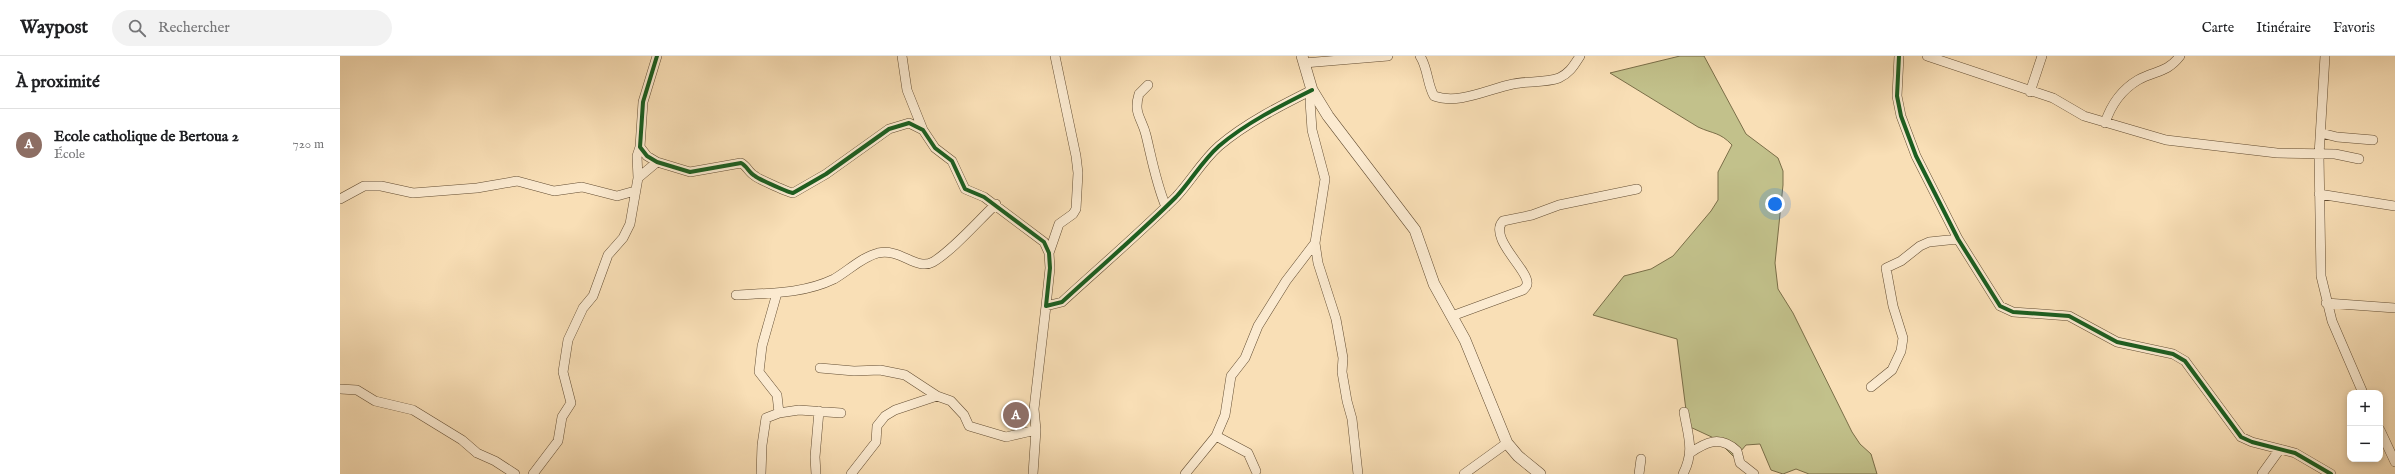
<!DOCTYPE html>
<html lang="fr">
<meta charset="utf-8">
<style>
body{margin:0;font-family:"IM FELL English",serif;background:#f2f2f2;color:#202124}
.controls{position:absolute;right:12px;bottom:12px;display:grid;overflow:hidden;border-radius:8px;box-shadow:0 2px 6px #0003}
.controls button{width:36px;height:36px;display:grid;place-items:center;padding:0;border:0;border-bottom:1px solid #e0e0e0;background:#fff;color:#202124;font:20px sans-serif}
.you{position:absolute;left:1435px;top:148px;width:14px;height:14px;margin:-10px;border:3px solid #fff;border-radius:50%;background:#1a73e8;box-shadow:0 0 0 6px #1a73e833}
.badge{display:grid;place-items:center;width:26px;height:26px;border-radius:50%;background:#8f2418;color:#fff;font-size:13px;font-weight:700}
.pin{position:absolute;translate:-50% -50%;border:2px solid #fff;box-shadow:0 1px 4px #0006}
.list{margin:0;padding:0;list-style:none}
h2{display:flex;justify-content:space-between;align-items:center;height:52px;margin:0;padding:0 16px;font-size:17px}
h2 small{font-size:13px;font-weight:400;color:#757577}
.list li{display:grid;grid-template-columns:26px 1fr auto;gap:12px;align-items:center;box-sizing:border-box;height:72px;padding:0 16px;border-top:1px solid #e0e0e0}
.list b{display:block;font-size:15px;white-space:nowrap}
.list p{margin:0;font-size:13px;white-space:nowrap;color:#757577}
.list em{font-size:13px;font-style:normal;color:#757577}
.icon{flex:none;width:22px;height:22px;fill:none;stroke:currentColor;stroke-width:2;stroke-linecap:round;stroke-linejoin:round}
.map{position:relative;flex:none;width:2055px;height:418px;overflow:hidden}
header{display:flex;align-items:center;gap:24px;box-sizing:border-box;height:56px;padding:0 20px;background:#fff;border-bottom:1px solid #e0e0e0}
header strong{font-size:19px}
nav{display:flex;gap:22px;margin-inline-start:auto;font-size:14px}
.search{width:280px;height:36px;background:#f2f2f2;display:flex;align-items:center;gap:10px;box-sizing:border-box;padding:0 14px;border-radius:22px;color:#757577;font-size:15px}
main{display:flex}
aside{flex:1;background:#fff}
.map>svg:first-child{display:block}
.green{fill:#c2c18b;stroke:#7a6e48}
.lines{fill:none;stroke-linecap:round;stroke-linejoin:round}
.minor-casing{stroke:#634d32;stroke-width:10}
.tertiary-casing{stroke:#634d32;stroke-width:12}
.minor{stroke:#fbead0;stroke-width:9}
.tertiary{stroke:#fbead0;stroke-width:11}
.cycleway-casing{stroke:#fbead0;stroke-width:6}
.cycleway{stroke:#1b5e20;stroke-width:4}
</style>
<header>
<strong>Waypost</strong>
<div class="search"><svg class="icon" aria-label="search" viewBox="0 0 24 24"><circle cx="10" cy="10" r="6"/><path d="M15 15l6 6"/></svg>Rechercher</div>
<nav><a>Carte</a><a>Itinéraire</a><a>Favoris</a></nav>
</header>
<main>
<aside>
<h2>À proximité<small></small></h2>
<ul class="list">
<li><span class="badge" style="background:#8d6e63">A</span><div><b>Ecole catholique de Bertoua 2</b><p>École</p></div><em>720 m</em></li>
</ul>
</aside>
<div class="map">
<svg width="2055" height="418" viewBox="0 0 2055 418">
<rect width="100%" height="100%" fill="#f9dfb6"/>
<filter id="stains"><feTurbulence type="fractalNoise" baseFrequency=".005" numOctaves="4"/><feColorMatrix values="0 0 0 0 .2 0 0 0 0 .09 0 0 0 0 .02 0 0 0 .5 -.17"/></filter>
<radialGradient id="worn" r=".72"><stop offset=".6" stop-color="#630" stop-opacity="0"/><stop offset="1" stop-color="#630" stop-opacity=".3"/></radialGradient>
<path class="green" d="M1340 0H1364L1406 78 1438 102 1443 115V129L1435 207 1438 233 1453 257 1512 376 1520 388 1531 398 1537 418H1469L1456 413 1443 418 1431 414 1420 388 1406 389 1395 402 1376 383 1348 370 1337 283 1253 259 1284 220 1311 213 1333 200 1371 155 1378 144V116L1392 89C1380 76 1373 78 1358 71L1270 17Z"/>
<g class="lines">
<g class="minor-casing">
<path id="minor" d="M317 0 303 46 300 91 307 100 317 106 350 116 401 107C407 110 409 117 415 120 418 123 450 137 453 137L486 118 549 73 569 67 583 74 595 92 612 105 625 133 644 141 704 186 709 197 710 212 706 250 722 246C760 211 799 178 836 141 851 125 862 105 879 90 906 67 940 50 972 34
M562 0 567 34 583 74
M1080 0C1088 12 1087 28 1094 40 1119 49 1148 33 1173 28 1187 25 1205 27 1219 22 1230 17 1234 9 1240 0
M1559 0 1557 40 1561 60 1576 100 1618 183 1660 250 1673 256 1729 260 1777 286 1833 298 1845 305 1901 381 1912 386 1955 397 1991 418
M1587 0 1713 42 1744 60 1826 84 1937 97 1995 98 2019 103
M1985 0 1979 99 1981 220 1992 265 2023 337
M964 7 1048 0
M808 29 799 38C793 58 802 62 806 79 812 104 816 127 826 151
M972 34 970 45 972 74 985 123 975 187 978 207 996 263 1003 302 1002 316 1007 345 1012 363 1018 418
M1690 36 1702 0
M1765 67C1771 49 1781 34 1798 24 1815 14 1826 18 1840 0
M1981 77 1997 81 2033 84
M298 122 317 106
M1979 138 2055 150
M0 143 24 130H41L73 137 137 132 177 125 214 135 242 131 277 140 295 135
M709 197 719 168 733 158 736 153 738 117 736 100 715 0
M396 239C429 237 463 238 494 223 508 215 522 201 538 197 561 192 576 215 593 206 613 194 638 165 656 148
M1986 247 2055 252
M1112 260 1183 234C1185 232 1188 230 1187 226 1187 213 1148 181 1163 165L1192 159 1219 149 1297 133
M480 312 514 315 540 314 565 319 597 340 611 345 624 359 629 370 666 381 696 374
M1531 331 1552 314 1561 295 1563 282 1553 250 1546 212 1561 205 1580 190 1589 186 1618 183
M0 333 17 334 35 345 73 354 122 384 137 397 155 405 175 418
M439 357 459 354 501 357
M2040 374 2055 406
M876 380 908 397 916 415
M1350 397C1366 386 1380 379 1397 395L1400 407 1414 418
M193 418 218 385 222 361 231 347 223 316 228 284 243 252 253 240 268 199 283 182 290 168 298 122 297 100 300 91
M421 418 422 389 426 362 439 357 437 339 419 316 422 290 437 237
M476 418 475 401 479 355
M511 418 536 386 537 370 545 360 555 354 597 340
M693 418 696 374 694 353 706 250
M845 418 876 380 885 359 891 320 905 302 918 270 946 225 975 187
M1124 418 1167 387
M1299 418 1301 403
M1343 418C1355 395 1348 380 1344 356
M1922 418 1940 393"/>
</g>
<g class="tertiary-casing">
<path id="tertiary" d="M962 0 972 34 988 60 1075 174 1094 228 1125 284 1167 387 1178 400 1200 418"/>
</g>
<use href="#minor" class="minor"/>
<use href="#tertiary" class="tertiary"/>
<g class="cycleway-casing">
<path id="cycleway" d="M317 0 303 46 300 91 307 100 317 106 350 116 401 107C407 110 409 117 415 120 418 123 450 137 453 137L486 118 549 73 569 67 583 74 595 92 612 105 625 133 644 141 704 186 709 197 710 212 706 250 722 246C760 211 799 178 836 141 851 125 862 105 879 90 906 67 940 50 972 34
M1559 0 1557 40 1561 60 1576 100 1618 183 1660 250 1673 256 1729 260 1777 286 1833 298 1845 305 1901 381 1912 386 1955 397 1991 418"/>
</g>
<use href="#cycleway" class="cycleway"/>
</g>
<rect width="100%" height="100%" filter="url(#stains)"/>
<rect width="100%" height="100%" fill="url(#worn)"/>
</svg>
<div class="controls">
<button>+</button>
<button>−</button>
</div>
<div class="you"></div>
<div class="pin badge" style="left:676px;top:359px;background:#8d6e63">A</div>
</div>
</main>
